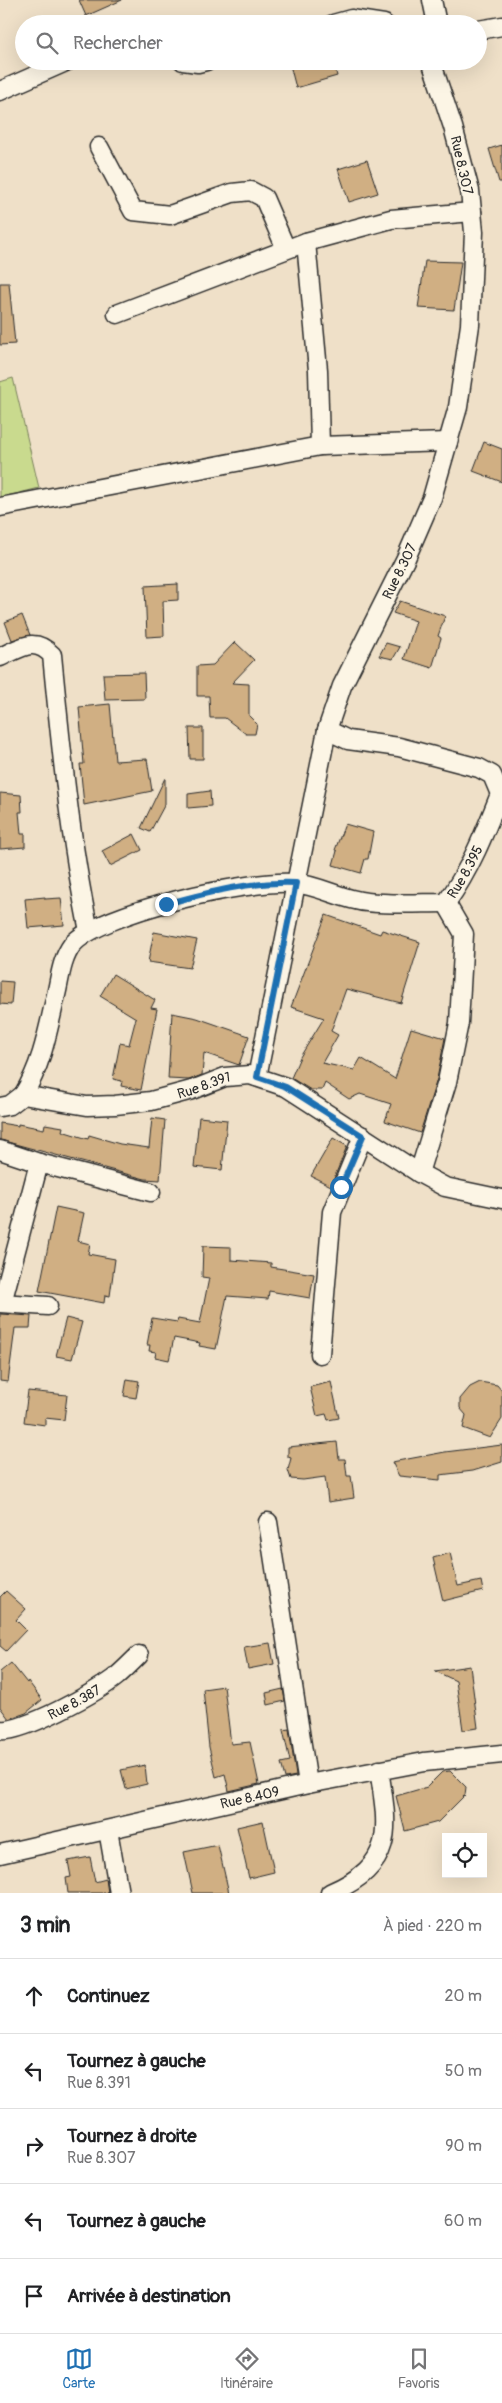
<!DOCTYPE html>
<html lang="fr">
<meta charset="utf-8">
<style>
body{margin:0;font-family:Pangolin,sans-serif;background:#f6f6f6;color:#202124}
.controls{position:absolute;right:15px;bottom:15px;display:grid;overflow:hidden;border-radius:0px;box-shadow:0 5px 20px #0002}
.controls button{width:45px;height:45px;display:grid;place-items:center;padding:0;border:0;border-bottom:1px solid #e0e0e0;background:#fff;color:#202124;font:25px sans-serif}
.stop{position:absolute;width:15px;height:15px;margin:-11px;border:4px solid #1f6fb2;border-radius:50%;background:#fff}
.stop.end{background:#1f6fb2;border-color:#fff;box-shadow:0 1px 5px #0008}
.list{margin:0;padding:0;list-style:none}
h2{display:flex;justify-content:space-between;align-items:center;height:65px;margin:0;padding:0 20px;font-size:21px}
h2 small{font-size:16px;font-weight:400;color:#757577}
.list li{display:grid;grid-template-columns:32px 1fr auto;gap:15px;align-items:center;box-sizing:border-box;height:75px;padding:0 20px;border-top:1px solid #e0e0e0}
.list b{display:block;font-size:19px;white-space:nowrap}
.list p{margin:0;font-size:16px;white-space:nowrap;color:#757577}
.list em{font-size:16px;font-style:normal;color:#757577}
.icon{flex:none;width:28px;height:28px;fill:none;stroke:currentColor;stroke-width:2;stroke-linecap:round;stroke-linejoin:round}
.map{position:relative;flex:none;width:502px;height:1893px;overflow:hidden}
.search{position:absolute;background:#fff;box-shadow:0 5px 20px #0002;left:15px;right:15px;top:15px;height:55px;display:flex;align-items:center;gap:12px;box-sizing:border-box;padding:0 18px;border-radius:28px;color:#757577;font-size:19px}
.sheet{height:440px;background:#fff}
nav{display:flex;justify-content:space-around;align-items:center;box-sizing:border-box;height:70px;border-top:1px solid #e0e0e0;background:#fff;font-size:14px;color:#757577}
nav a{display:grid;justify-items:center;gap:2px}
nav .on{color:#1f6fb2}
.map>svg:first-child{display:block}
.green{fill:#c9da8e;stroke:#7a825c}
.building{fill:#d0af83;stroke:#2b2b2b}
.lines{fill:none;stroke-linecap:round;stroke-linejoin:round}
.minor-casing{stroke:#2b2b2b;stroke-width:21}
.minor{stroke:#fcf5e5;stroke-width:18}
.route{stroke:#1f6fb2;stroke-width:6}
.labels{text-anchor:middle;stroke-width:4;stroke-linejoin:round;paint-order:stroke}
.street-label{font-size:14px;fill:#2b2b2b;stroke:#fcf5e5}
</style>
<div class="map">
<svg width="502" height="1893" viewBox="0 0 502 1893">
<rect width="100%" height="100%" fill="#efe0c8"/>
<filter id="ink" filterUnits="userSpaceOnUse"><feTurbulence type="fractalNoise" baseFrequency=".02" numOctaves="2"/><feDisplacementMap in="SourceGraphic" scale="10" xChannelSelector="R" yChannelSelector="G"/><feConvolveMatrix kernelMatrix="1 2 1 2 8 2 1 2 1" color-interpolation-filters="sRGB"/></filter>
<g filter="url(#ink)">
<path class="green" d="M13 378 39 488 0 498V382Z"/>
<path class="building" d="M79 0H122L86 16Z
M289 61H333L337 76 296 88Z
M502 145V182H499L489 149Z
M367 160 378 193 349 202 338 169Z
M425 261 461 262 454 310 418 308Z
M0 283H9L15 344 0 345Z
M484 442 502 449V482L473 471Z
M178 584V600L163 601 164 636 147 637 145 586Z
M400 601 445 616 438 636 441 638 432 668 404 659 416 621 393 613Z
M22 615 30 635 12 640 5 622Z
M235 642 254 660 232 683 249 684V716L257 724 255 734H246L225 718H210L209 696H197V666L213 665Z
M386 643 400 647 393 659 379 656Z
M144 673 145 699 105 700 103 674Z
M110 704 115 761 147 759 152 791 84 805 81 774 80 764H84L79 707Z
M189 728H203V759H190Z
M165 778V804L150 832 141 828Z
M210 791 211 806 188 808V794Z
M0 793 21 795 22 812H19L21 834H25V847L0 849Z
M345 824 373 832 368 859H365L361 873 333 865 337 851 335 850Z
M134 834 142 850 110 866 102 851Z
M45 897V899L61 898 64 925 28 928 25 899Z
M326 915 380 934 382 930 420 942 401 1003 346 989 331 1031 338 1035 322 1063 354 1070 361 1058 395 1079 411 1028 445 1038 437 1079 420 1133 385 1121 391 1104 360 1094 349 1099 325 1083 322 1090H311L291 1078 300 1057 324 1018 291 1007Z
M154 932 197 940 190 968 148 962Z
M113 974 155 1000 151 1008 157 1009 141 1090 121 1086 122 1081 113 1079 120 1043 129 1045 136 1018 100 996Z
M0 981 13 982 11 1005 0 1004Z
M172 1013 197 1018 249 1036 239 1065 204 1053 202 1075 189 1080 168 1079Z
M199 1117 227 1120 222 1170 194 1167Z
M152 1118 165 1120 160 1180 145 1179 0 1140V1123L18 1126V1124L44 1129 45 1124 63 1127 62 1131 88 1139 89 1135 120 1144 149 1148Z
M333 1138 347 1146 331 1186 311 1176Z
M56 1207 84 1213 78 1241 90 1244 88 1254 115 1259 110 1296 105 1295 104 1303 39 1291Z
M203 1246 231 1247V1260L271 1263V1267L314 1274 310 1298 269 1291 268 1299 227 1296 216 1349 199 1346 200 1343 174 1338 169 1360 155 1357 156 1352 149 1351 150 1345H147L152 1318 177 1322 178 1319 200 1323 209 1278 202 1277Z
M0 1314 31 1316 30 1328H15L8 1382 0 1381Z
M66 1318 82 1322 72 1359 56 1356Z
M127 1379 139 1381 136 1398 124 1396Z
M331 1382 339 1418 328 1420 326 1414 317 1416 310 1387Z
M480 1382 497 1385 502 1391V1419L490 1438 463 1428 466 1415 460 1408V1399L470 1387Z
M28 1391 67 1395 64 1420 45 1418V1425L24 1422Z
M337 1442 339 1459H345L347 1476H351L354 1498 328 1502 325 1477 303 1480 291 1479 288 1470 291 1458 288 1457V1447Z
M502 1445V1462L473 1471 440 1475V1480L399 1476 392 1462 445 1452Z
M450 1553 458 1586 481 1581 483 1591 443 1601 433 1558Z
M6 1591 26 1609 16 1620 26 1630 6 1651 0 1646V1597Z
M270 1643 274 1664 248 1669 244 1647Z
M11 1663 27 1683 28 1681 42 1700 26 1713 9 1719 0 1707V1672Z
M470 1666 478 1728 463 1730 456 1681 435 1671Z
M224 1686 231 1744 250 1742 259 1784 229 1791 225 1774 216 1777 209 1747 203 1689Z
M283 1689 285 1701 268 1705 266 1693Z
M289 1729 296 1776 285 1778 281 1763 290 1761 283 1730Z
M145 1765 147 1784 126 1789 121 1770Z
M450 1771 466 1787 465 1795 438 1822 405 1831 396 1796 427 1787 442 1772Z
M263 1821 274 1872 249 1878 237 1827Z
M218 1845 229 1893H193L184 1852Z
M90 1857 95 1882 106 1879 108 1893H68L66 1878 71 1877 68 1861Z"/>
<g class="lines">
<g class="minor-casing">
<g id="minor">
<path d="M432 0 437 24"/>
<path d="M333 24 351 19 384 24"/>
<path d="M478 30 502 26"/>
<path d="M183 61 198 63 206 61"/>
<path d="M0 91 68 61"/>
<path d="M99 147 133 211 170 215 232 193 251 191 264 198 286 249"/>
<path d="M306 242 318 370 320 446"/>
<path d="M117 314 306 242 391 219 472 212"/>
<path d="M0 507 320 446 448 442"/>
<path d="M0 657C21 648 34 636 52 655 61 748 70 840 89 931"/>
<path id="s1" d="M257 1077 327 730 342 686 406 558 432 498 458 407 470 325 474 232 470 191 453 127 431 61"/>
<path id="s2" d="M23 1095C42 1065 48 1030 56 995 60 979 61 960 72 945 99 912 250 879 294 883 319 885 342 900 367 902 393 905 420 903 446 903 470 870 485 832 500 794L492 775 479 768 399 747 348 740 327 730"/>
<path id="s3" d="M0 1107 10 1105 23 1095 87 1106 115 1105 151 1101 192 1090 225 1077 250 1075 286 1087 419 1173 445 1187 502 1199"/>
<path d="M0 1150 39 1163 151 1192"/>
<path d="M419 1173 447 1082 459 1023 464 934 446 903"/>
<path d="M0 1303 48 1306"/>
<path d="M2 1303 39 1163"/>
<path d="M320 1354 332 1212 363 1136"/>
<path d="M268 1522 308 1784"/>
<path id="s4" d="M0 1730C21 1734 99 1691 117 1676 125 1669 132 1662 139 1655"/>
<path d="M108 1830 119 1893"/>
<path id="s5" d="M0 1854 308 1784 424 1762 502 1754"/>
<path d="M330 1893C395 1865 389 1831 379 1770"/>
</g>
</g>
<use href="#minor" class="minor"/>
</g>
</g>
<g class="lines" filter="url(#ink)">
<path class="route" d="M166 904C209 892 251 881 296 883L257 1077 286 1087 363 1136 341 1187"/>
</g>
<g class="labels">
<g class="street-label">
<text transform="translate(462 165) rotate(77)" y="5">Rue 8.307</text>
<text dy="5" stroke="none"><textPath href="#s1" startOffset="529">Rue 8.307</textPath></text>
<text dy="5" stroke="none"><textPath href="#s2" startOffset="584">Rue 8.395</textPath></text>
<text dy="5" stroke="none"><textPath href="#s3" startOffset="211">Rue 8.391</textPath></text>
<text dy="5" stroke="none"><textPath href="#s4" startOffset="80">Rue 8.387</textPath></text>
<text dy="5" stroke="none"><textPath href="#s5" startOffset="256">Rue 8.409</textPath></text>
</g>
</g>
</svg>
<div class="controls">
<button><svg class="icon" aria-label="locate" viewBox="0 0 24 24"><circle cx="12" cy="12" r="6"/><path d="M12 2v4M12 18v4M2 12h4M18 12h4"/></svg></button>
</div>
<div class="stop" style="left:341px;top:1187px"></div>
<div class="stop end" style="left:166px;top:904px"></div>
<div class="search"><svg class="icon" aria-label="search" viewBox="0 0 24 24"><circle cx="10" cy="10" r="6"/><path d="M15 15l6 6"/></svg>Rechercher</div>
</div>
<section class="sheet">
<h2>3 min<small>À pied · 220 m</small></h2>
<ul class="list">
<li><svg class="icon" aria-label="ahead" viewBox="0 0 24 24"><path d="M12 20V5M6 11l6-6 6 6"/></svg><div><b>Continuez</b></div><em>20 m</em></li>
<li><svg class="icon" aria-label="left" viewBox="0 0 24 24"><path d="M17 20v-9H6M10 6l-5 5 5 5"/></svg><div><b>Tournez à gauche</b><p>Rue 8.391</p></div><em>50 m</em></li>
<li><svg class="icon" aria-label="right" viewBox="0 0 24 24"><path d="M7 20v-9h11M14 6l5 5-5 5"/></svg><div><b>Tournez à droite</b><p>Rue 8.307</p></div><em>90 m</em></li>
<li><svg class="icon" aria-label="left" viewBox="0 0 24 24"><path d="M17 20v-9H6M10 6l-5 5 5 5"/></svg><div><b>Tournez à gauche</b></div><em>60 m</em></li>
<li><svg class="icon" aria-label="arrive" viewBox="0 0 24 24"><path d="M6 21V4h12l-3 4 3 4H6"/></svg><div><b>Arrivée à destination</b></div></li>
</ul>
</section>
<nav>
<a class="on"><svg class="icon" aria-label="map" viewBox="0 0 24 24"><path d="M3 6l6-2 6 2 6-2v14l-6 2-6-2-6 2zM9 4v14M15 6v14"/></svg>Carte</a>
<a><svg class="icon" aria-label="directions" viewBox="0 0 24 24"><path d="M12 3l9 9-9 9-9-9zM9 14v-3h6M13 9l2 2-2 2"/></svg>Itinéraire</a>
<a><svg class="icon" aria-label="saved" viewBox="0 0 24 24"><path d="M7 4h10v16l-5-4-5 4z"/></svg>Favoris</a>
</nav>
